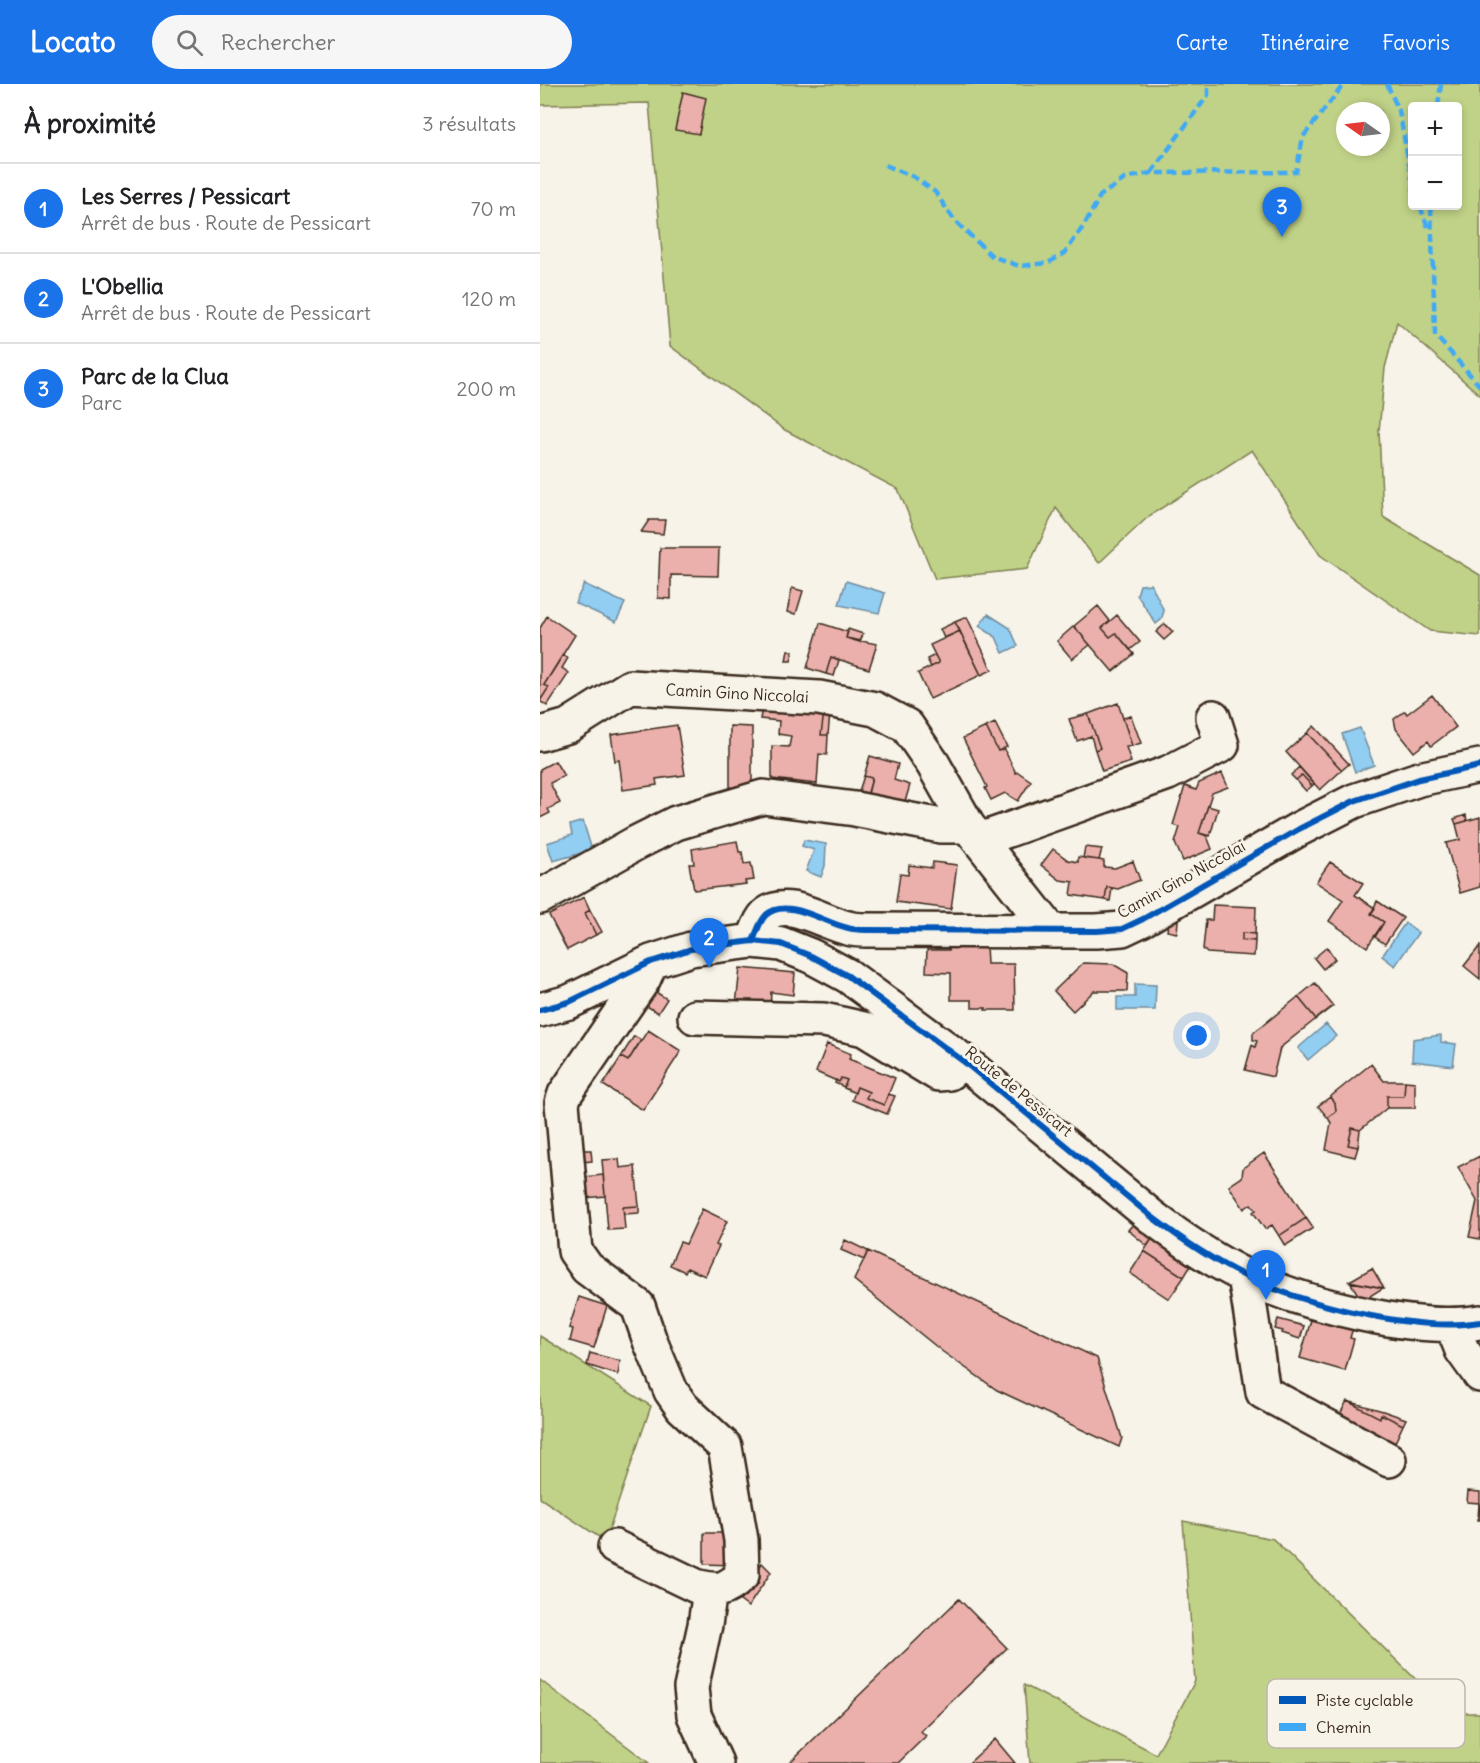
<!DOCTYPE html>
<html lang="fr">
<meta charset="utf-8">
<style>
body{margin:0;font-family:Delius,sans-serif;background:#f6f6f6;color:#202124}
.controls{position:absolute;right:18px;top:18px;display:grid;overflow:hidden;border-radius:6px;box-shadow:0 3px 9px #0003}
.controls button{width:54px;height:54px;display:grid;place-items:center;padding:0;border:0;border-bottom:2px solid #e0e0e0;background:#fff;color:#202124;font:30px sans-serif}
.compass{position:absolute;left:796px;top:18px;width:54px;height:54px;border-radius:50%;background:#fff;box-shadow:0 3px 9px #0003;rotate:284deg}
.you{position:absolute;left:657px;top:952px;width:21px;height:21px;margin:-15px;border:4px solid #fff;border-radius:50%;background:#1a73e8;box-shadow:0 0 0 9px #1a73e833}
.badge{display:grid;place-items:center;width:39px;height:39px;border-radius:50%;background:#1a73e8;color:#fff;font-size:20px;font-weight:700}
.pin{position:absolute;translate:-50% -50px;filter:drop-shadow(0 2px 3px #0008)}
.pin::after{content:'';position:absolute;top:32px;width:21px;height:18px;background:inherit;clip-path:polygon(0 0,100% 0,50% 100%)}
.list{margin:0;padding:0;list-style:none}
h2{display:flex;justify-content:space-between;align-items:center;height:78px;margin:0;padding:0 24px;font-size:26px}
h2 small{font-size:20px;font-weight:400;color:#757577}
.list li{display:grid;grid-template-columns:39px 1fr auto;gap:18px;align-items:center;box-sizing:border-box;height:90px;padding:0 24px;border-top:2px solid #e0e0e0}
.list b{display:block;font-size:22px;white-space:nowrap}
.list p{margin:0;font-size:20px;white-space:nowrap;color:#757577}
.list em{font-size:20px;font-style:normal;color:#757577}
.icon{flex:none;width:33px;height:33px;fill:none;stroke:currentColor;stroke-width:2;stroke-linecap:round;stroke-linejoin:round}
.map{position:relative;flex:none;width:940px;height:1679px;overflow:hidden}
header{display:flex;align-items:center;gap:36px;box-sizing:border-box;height:84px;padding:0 30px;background:#1a73e8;color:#fff}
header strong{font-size:28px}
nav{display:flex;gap:33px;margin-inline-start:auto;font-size:21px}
.search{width:420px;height:54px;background:#f6f6f6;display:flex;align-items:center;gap:15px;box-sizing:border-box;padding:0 21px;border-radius:33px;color:#757577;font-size:22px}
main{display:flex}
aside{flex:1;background:#fff}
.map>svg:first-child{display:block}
.green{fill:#c0d287;stroke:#7e7e52;stroke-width:1.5;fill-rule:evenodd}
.water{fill:#92cdf2;stroke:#6f8c9d;stroke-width:1.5}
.building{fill:#ebb0ab;stroke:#3b2a1e;stroke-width:1.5}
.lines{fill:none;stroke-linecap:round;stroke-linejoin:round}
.minor-casing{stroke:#3b2a1e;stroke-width:38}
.minor{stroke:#f7f3e8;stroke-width:33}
.quiet{stroke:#3fa9f5;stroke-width:4.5;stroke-dasharray:9 4.5;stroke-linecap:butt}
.cycleway-casing{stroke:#f7f3e8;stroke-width:10}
.cycleway{stroke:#0057b8;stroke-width:6}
.labels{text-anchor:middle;stroke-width:6;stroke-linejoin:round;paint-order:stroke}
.street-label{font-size:16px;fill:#3b2a1e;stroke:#f7f3e8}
.key{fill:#f7f3e8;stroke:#bfb7ab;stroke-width:1.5}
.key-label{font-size:16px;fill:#3b2a1e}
</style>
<header>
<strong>Locato</strong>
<div class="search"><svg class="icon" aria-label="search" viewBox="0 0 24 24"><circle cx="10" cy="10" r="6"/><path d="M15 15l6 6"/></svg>Rechercher</div>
<nav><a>Carte</a><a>Itinéraire</a><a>Favoris</a></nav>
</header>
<main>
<aside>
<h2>À proximité<small>3 résultats</small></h2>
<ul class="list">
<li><span class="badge">1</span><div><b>Les Serres / Pessicart</b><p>Arrêt de bus · Route de Pessicart</p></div><em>70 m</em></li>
<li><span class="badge">2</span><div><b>L'Obellia</b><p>Arrêt de bus · Route de Pessicart</p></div><em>120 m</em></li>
<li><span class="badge">3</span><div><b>Parc de la Clua</b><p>Parc</p></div><em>200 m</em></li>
</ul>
</aside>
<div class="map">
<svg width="940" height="1679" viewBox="0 0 940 1679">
<rect width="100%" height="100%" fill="#f7f3e8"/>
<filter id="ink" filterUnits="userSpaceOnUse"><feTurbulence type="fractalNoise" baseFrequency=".0167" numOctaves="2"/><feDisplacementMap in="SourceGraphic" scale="12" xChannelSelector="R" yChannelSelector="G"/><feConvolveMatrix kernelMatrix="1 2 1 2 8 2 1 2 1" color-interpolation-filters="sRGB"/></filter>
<g filter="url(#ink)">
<path class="green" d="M0 0H940V311L857 238 845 284 839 347 843 433 940 491V552L890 547 780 471 712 366 609 432 559 479 516 424 487 485 395 495 358 405 245 346 130 262 109 19 0 21ZM872 22H918V122H872ZM805 27H841V63H805Z
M0 1252 111 1322 65 1457 0 1414Z
M643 1437 733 1455 910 1629H940V1679H490L484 1601 616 1670 655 1597Z
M0 1596 109 1679H0Z"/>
<path class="water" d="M306 497 345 509 339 529 299 521Z
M44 500 85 519 76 538 35 519Z
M611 500 624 527 621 536 616 540 597 511 600 501Z
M448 530 470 544 478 562 463 569 456 553 439 542Z
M820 644 834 681 815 688 802 650Z
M43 737 52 766 13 777 7 759 32 751 30 741Z
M264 756 286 760 285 782 281 793 266 787 274 766 262 762Z
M865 839 878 849 855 882 842 872Z
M595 900 616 901 615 926H577V913H595Z
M786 940 796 952 768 976 758 964Z
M901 951V958L916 960 913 982 872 977 873 955Z"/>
<path class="building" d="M143 8 166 14 159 50 135 46Z
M109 436H125L123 450 101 448Z
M120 464H179L178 492 131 491V515L118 514Z
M252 504 263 507 256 530 247 528Z
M558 522 570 537 562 544 570 553 576 549 594 570 573 588 534 542Z
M577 531 600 558 590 566 576 549 570 553 562 544Z
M7 532 35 551 4 601 9 603 0 617V544Z
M427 533 452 586 441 591 415 538Z
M415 538 420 547 404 554 400 545Z
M280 539 308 548 306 554 337 560 329 585 291 573 286 590 267 584Z
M625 540 633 548 624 556 616 548Z
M534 542 550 561 532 575 517 557Z
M308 545 323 550 320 558 306 554Z
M420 547 441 591 390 615 378 589 399 579 390 561Z
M248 566 253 567 251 577H246Z
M23 571 28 574 22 584 29 589 7 622 0 617 9 603 4 601Z
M395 571 399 579 391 583 387 575Z
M291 573 299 576 294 592 286 590Z
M892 611 916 643 891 662 888 657 874 668 856 645 854 635 865 627 867 630Z
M578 619 592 662 586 663 591 678 562 687 555 666 560 664 548 630Z
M222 624 284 628 281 651H288L287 671 279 670 277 700 232 695V662L249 663 251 652 238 650 239 637 220 635Z
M284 628 290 629 288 651H281Z
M548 630 560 664 555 666 551 652 537 657 529 635Z
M591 632 601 659 592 662 583 634Z
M455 639 467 663 458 667 446 643Z
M137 641 145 691 116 695 117 701 83 706 79 676 75 677 71 651Z
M190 642 212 643V711L190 718Z
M774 642 809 680 802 686 767 649Z
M446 643 458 667 464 665 476 689 478 688 491 697 478 717 465 709 451 716 445 704 447 703 423 654Z
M767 649 802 686 780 706 746 668Z
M330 672 358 680 354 696 370 701 364 721 327 712 332 694 324 692Z
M15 677 24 692 10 699 20 719 8 725 10 729 0 734V685Z
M759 683 774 700 772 702 762 691 756 696 751 691Z
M682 689 688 703 672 709 659 749 667 752 672 765 643 777 635 759 640 743 633 741 645 702 656 706 659 699Z
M762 691 772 702 766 707 756 696Z
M324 692 332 694 328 710 319 707Z
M668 722 678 725 670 752 659 749Z
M926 731 927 737 916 740 914 735Z
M940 733V803L920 809 906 759 920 756 916 740Z
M197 757 199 768H202L204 780 211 779 214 796 205 797 206 800 154 806 149 780H154L152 765Z
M545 763 562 765 559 776 543 774Z
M513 765 528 776 538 778V773L559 776 564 777V783L575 784 593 777 600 796 578 805 567 803 565 816 531 811 533 798 520 796 501 781Z
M393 778 417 781 411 825 356 818 360 790 368 791 369 781 392 784Z
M790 778 823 799 815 811 835 824 831 830 844 838 827 863 789 837 803 816 776 798Z
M567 803 572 804 570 817 565 816Z
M44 813 50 826 45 829 56 851 27 866 9 831Z
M837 817 863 834 845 860 835 853 844 838 831 830Z
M673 821 716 823 715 850 702 849V856L715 857 714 872 667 869 663 865 666 836H672Z
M50 826 62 848 56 851 45 829Z
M629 834 638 836 637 849 627 847Z
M702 849 715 850V857L702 856Z
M410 861H446L447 880H474L475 926H445L446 924H432V916H411V889L386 888 387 866H409Z
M940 862V895L924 882Z
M787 863 795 875 783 885 774 874Z
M543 879 573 880 588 889 587 907H554L533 927 514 907Z
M200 884 255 889 253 911 231 908 230 924 196 921Z
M775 899 793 922 776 935 758 913Z
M114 907 127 915 118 929 105 921Z
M758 913 776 935 740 964 733 993 705 986 712 961 715 963 717 957 713 956V949Z
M108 946 141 967 103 1026 63 1001 81 973 88 977Z
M94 952 101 956 88 977 81 973Z
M287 960 311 970 309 975 355 994 344 1021 326 1014 329 1008 317 1003 315 1009 304 1004 307 996 301 994 299 998 276 988Z
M831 980 844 997H865L864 1012H847V1024L820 1046 812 1044 808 1061 818 1063 815 1073 786 1066 791 1039 788 1034 796 1027 795 1019 790 1013Z
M301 994 307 996 304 1003 295 999 296 996 299 998Z
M865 997 875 998V1024H847V1012H864Z
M317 1003 329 1008 326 1014 344 1021 348 1010 355 1012 347 1030 312 1016Z
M790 1013 795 1019 796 1027 788 1034 778 1022Z
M812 1044 820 1046 818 1063 808 1061Z
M41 1066H51L52 1077 42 1078Z
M724 1069 766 1134 739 1152 732 1141 725 1145 713 1128 716 1126 711 1120 704 1125 689 1102 702 1093 703 1084Z
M940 1072V1155L929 1153 937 1117 918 1083Z
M79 1075 80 1084 95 1082 99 1122 83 1123 85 1145 68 1146 62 1076Z
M63 1091 65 1112 45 1114 43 1093Z
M99 1122V1129L84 1130 83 1123Z
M162 1125 187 1137 176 1161 179 1162 165 1192 147 1184 145 1188 130 1181 140 1158 146 1160Z
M766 1134 773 1144 745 1162 739 1152Z
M596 1137 614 1152 607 1162 588 1146Z
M614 1152 653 1178 644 1193 604 1167Z
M305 1156 328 1167 324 1176 301 1166Z
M328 1167 557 1274 582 1354 579 1363 457 1306 403 1268 314 1196Z
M604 1167 644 1193 629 1215 590 1189Z
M832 1184 844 1204 809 1197 813 1195Z
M810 1198 843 1204 822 1217Z
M39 1213 67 1222 54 1264 30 1257 33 1245 29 1244Z
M773 1229 814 1240 810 1254 814 1255 805 1287 760 1274Z
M738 1235 764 1242 760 1255 742 1249 743 1247 735 1245Z
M50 1269 80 1277 78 1291 47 1281Z
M807 1317 843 1327 866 1335 863 1341 841 1330 840 1334Z
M807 1317 840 1334 841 1330 863 1341 851 1367 797 1336Z
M928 1407 940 1408V1436H938L939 1419 927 1418Z
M164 1449H192V1481L164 1480Z
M222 1479 231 1488 208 1523 199 1516Z
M419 1515 467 1564 381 1647 386 1652 358 1679H249Z
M455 1655 475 1679H429Z"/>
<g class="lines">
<g class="minor-casing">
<path id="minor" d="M0 650 28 642 90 603 279 614 335 625 367 642 393 680 428 742 511 847
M440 756 628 689 682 661 673 633
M0 813 96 759 136 739 223 713 315 725 401 742H428
M213 857C217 848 219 838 226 831 247 812 286 840 308 844 314 846 321 846 327 846L557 847 582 845 603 835 759 745 814 717 879 695 940 682
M0 926 29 918 111 878 151 865 213 857 241 860 271 872 308 892 423 977 612 1133C641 1155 672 1176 705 1192 762 1220 877 1249 940 1238
M155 933 284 936 324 945 398 990 409 989 423 977
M705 1192 723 1308 849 1376
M912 1241 922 1266 940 1291
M75 1463 156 1502C178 1508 186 1507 202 1491L201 1456 185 1363 142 1323 131 1307 110 1257 98 1222 47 1184 35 1167 22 1019 25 1010 103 896 111 878
M170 1506 165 1541 151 1604 154 1631 176 1679"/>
</g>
<use href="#minor" class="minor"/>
<path class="quiet" d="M847 0 859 27 872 95
M898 22 901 0
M345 81 374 93 395 108 415 137 452 172 479 182 508 179 525 169 545 140 560 112 586 94 611 89 756 88 763 53 804 0
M611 89 668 11V0
M880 122 889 146
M891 122 895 251 940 302"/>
<g class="cycleway-casing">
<path id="cycleway" d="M213 857C217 848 219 838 226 831 247 812 286 840 308 844 314 846 321 846 327 846L557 847 582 845 603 835 759 745 814 717 879 695 940 682
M0 926 29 918 111 878 151 865 213 857 241 860 271 872 308 892 423 977 612 1133C641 1155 672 1176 705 1192 762 1220 877 1249 940 1238"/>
</g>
<use href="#cycleway" class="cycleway"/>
</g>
</g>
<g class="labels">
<g class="street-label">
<text transform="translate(197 609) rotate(3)" y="6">Camin Gino Niccolai</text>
<text transform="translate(641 795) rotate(-29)" y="6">Camin Gino Niccolai</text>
<text transform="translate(479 1007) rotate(39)" y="6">Route de Pessicart</text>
</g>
</g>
<rect x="727" y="1595" width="198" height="69" rx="9" class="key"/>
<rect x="739" y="1612" width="27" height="8" fill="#0057b8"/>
<rect x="739" y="1639" width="27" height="8" fill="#3fa9f5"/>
<g class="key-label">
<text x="776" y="1622">Piste cyclable</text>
<text x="776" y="1649">Chemin</text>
</g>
</svg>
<div class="controls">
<button>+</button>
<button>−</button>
</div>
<svg class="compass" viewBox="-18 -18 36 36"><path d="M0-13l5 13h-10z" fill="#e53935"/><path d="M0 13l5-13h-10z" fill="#757577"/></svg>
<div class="you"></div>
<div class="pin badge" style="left:726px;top:1216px">1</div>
<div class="pin badge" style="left:169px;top:884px">2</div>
<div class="pin badge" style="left:742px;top:153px">3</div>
</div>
</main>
